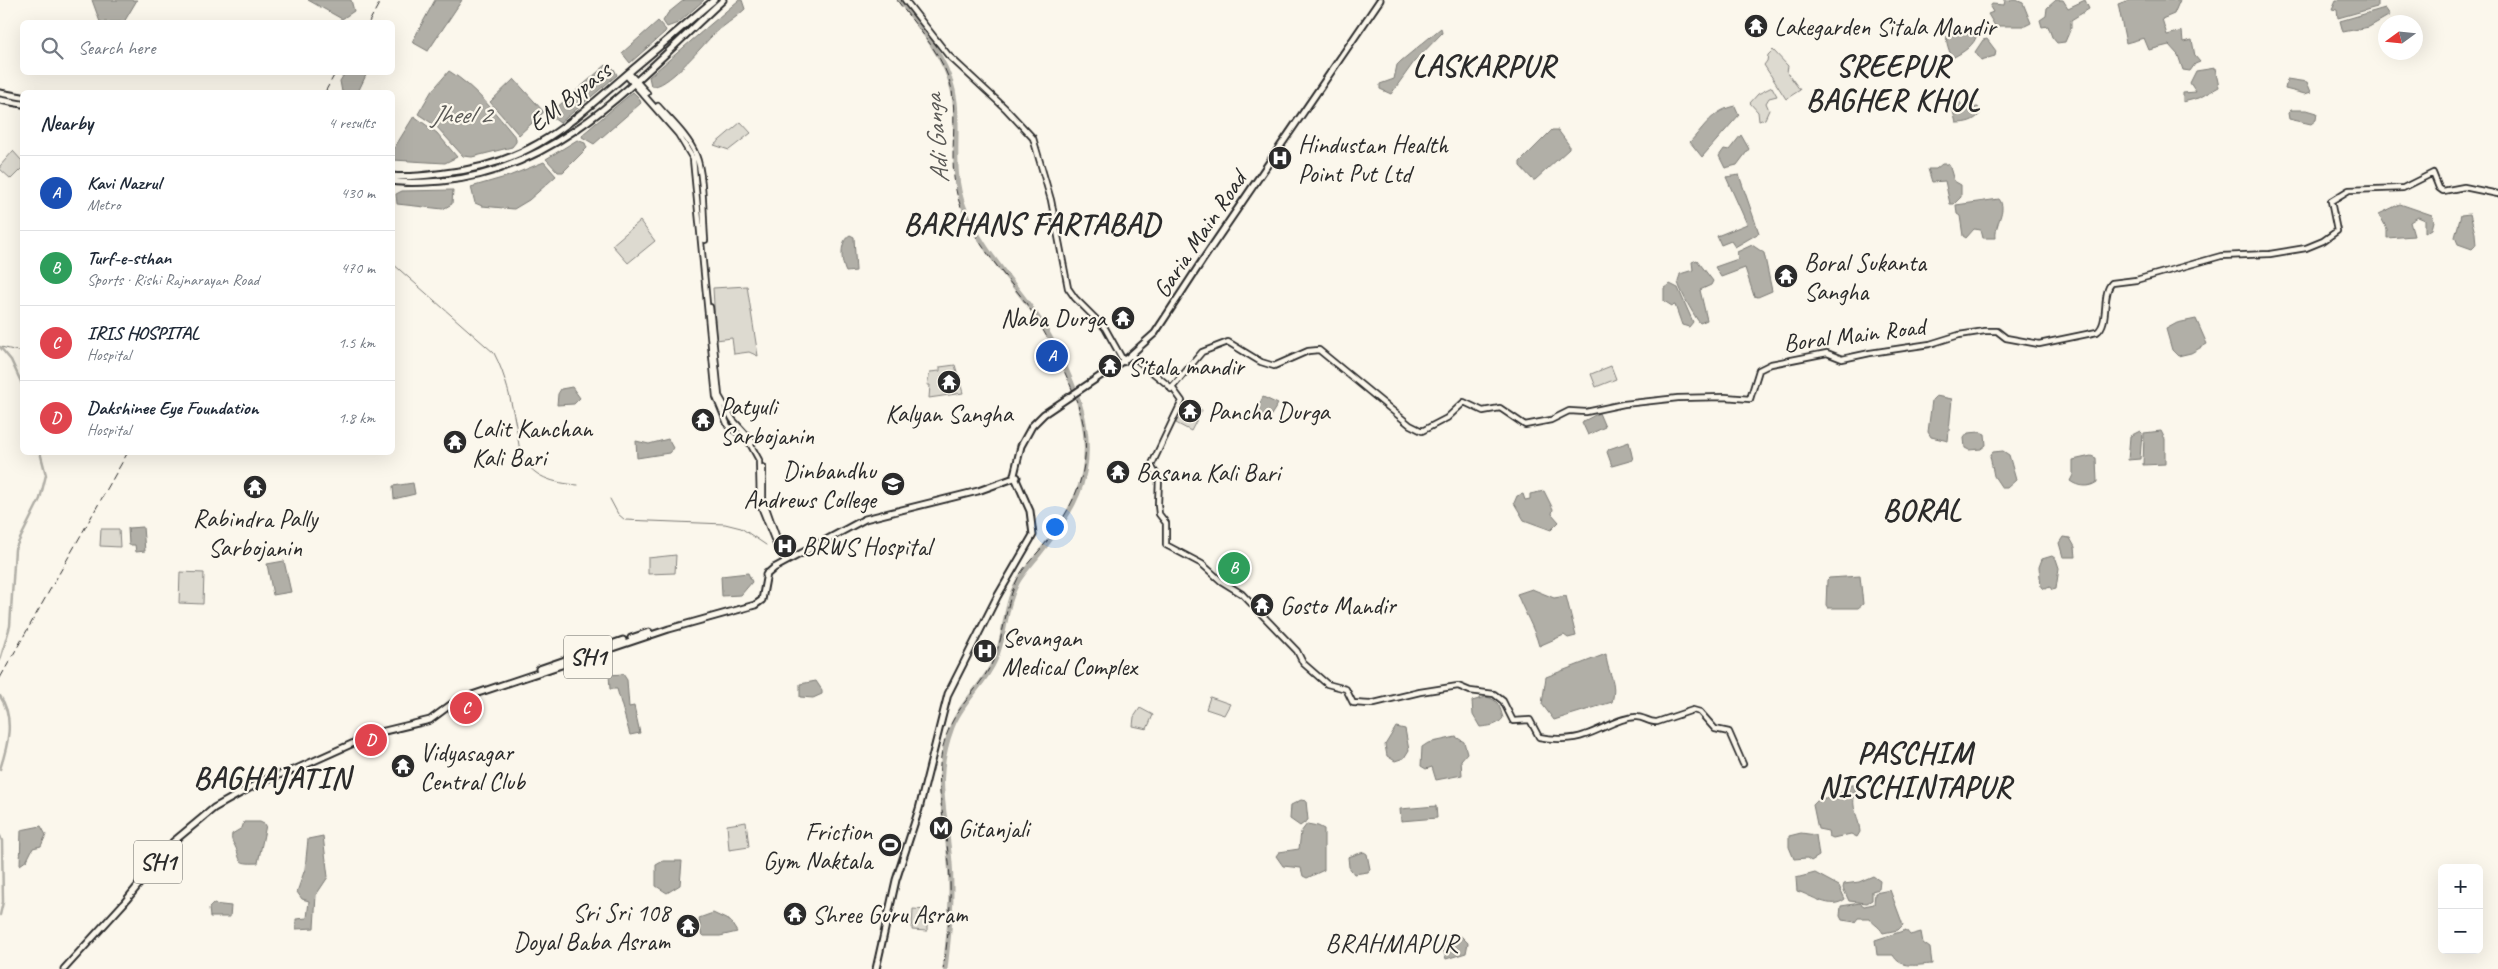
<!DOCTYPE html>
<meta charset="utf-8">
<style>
body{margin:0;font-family:Caveat,sans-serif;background:#f2f2f3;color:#1f2937}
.controls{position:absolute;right:15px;bottom:15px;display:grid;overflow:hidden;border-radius:8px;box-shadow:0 5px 20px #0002}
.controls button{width:45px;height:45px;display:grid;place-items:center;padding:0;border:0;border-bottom:1px solid #e0e1e3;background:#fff;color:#1f2937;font:25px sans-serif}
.compass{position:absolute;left:2378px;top:15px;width:45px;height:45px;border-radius:50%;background:#fff;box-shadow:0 5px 20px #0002;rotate:255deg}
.you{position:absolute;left:1054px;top:526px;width:18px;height:18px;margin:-12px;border:4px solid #fff;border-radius:50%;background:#1a73e8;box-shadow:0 0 0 8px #1a73e833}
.badge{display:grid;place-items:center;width:32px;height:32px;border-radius:50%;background:#2b2b2b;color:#fff;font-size:16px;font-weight:700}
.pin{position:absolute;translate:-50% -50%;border:2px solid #fff;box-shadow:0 1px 5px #0006}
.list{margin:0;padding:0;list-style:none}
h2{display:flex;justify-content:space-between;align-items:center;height:65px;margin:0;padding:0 20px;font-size:21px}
h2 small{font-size:16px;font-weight:400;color:#747a83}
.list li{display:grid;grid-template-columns:32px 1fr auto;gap:15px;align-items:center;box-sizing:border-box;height:75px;padding:0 20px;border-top:1px solid #e0e1e3}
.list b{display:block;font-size:19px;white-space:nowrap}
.list p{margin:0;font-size:16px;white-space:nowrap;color:#747a83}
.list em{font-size:16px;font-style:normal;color:#747a83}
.icon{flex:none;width:28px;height:28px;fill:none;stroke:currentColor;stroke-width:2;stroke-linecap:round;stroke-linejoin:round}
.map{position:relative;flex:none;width:2498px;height:969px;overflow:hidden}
.search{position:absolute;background:#fff;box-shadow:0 5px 20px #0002;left:20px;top:20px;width:375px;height:55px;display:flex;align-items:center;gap:12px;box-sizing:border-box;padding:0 18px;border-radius:8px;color:#747a83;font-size:19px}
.panel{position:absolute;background:#fff;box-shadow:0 5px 20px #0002;left:20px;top:90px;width:375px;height:365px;border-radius:8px}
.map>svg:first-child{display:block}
.green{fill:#dddad0;stroke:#84827e}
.water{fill:#b1afa7;stroke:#7b7a75}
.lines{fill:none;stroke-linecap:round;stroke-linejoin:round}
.stream{stroke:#7b7a75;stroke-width:1}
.canal{stroke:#b1afa7;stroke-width:2.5}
.river{stroke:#b1afa7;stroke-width:5}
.secondary-casing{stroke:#2b2b2b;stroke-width:8}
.primary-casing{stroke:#2b2b2b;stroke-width:9}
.secondary{stroke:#fbf7ec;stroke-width:4.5}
.primary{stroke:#fbf7ec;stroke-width:5}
.rail{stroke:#2b2b2b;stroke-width:1;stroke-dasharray:8 4;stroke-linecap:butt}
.labels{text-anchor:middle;stroke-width:4.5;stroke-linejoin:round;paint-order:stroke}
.shield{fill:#fbf7ec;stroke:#696865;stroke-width:1}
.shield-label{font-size:24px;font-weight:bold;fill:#2b2b2b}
.poi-label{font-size:25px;fill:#2b2b2b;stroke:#fbf7ec;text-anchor:start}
.street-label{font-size:25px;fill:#2b2b2b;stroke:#fbf7ec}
.water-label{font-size:26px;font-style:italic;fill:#5a5956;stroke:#fbf7ec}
.neighbourhood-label{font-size:26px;letter-spacing:1px;fill:#2b2b2b;stroke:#fbf7ec}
.district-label{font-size:30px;font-weight:bold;letter-spacing:1px;fill:#2b2b2b;stroke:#fbf7ec}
</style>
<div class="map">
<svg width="2498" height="969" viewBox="0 0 2498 969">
<rect width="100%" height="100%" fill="#fbf7ec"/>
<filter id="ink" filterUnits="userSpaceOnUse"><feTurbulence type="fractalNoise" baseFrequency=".02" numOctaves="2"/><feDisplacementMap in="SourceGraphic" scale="10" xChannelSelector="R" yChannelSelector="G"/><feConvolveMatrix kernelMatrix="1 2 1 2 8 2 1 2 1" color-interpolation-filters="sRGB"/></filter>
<g filter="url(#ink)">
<path class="green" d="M1773 50 1788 66 1787 72 1800 90 1786 99 1764 65 1767 61 1768 55Z
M1772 87 1777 96 1769 98 1766 103 1769 110 1765 119 1759 121 1758 112 1750 103 1758 94Z
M741 122 751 133 729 150 714 145Z
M13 151 22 161V168L11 179 0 169V166Z
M640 221 655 241 628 263 612 245Z
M747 286 758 356 749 352 734 354 732 338 716 340 713 288Z
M955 365 963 393 929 398 930 385H927L930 372 940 371V367Z
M1611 366 1616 379 1596 387 1591 374Z
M1185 402 1202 410 1191 431 1176 423Z
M101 529H119L120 547 100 546Z
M676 555 675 573 648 574V558Z
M180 572 204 573 203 604 179 603Z
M1210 697 1230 704 1224 715 1206 709Z
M1140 708 1153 715 1147 729 1133 726 1134 717Z
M746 822 749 847 729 850 727 825Z
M913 909 927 910V931L912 930Z"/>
<path class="water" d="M92 0H137L124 22H100Z
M308 0H351L354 11 342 19Z
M435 0H462L428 51 412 42Z
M684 0H704L678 23 667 27 663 21 668 13Z
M739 0H742L745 9C735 19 722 26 712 36 701 47 666 90 651 86L649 77Z
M2005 0H2016L2023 3 2031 23 2025 26H1995L1988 14 1993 12 1990 7 1992 4 2004 5Z
M2056 0H2063L2068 8 2085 0 2089 9 2071 20V28L2065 42 2057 43 2052 37 2048 26 2042 27 2040 20 2046 16 2047 8Z
M2129 0H2180L2174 14 2162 19 2167 35 2182 31 2183 42 2192 40 2195 56 2200 62 2195 64 2190 71 2183 70 2178 55 2169 45 2149 50 2144 38 2126 43 2118 4Z
M2336 0H2377V7L2338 18 2337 10 2332 9Z
M2385 8 2390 15 2369 27 2343 32 2340 21Z
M658 21 666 30 665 32 630 63 622 53Z
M1969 27 1977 33C1976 45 1962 53 1952 58 1943 35 1943 30 1969 27Z
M1441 28 1442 33 1414 62 1391 94 1380 89V84L1394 79 1397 65 1401 61Z
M1987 39 1996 51 1995 56 1981 60 1975 52 1983 40Z
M606 65 614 69 617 75 560 123 553 118 552 113 555 109Z
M2215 68 2219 87 2199 98 2183 102V93L2196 92 2190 83 2196 71Z
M449 71C476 87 496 114 516 138V142L512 147 472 157 463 156 436 126 418 114 431 92Z
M345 73H367L358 92H342L340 81Z
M514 79 544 112 519 135 490 102Z
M2287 79 2307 82 2311 92 2305 94 2285 89Z
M633 92 639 98 641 103 594 144 582 137 583 134Z
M1949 95 1956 97 1964 108 1978 107 1980 114C1974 121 1966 123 1956 123Z
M1735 106 1739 115 1702 157 1690 142C1704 127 1713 110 1735 106Z
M2291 110H2307L2317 113 2316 120 2311 124 2289 119 2288 113Z
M414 116 437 133 457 157 445 163 393 160V150Z
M1552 130H1558L1569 145V149L1535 180H1533L1520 166V162Z
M1741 135 1749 149 1737 165 1725 168 1719 156 1724 149 1729 150Z
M577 140 585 143 587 148 563 172H558L546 159Z
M544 162 556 176 529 200 514 209 482 206 475 203 471 187 509 176Z
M1942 164H1949L1954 181 1961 185V197L1954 204H1950L1945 181 1932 182 1928 169H1936Z
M1739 175 1759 233 1735 247 1731 241 1721 245 1717 236 1747 224 1726 177Z
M453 190 452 204 443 209 397 204 396 194 402 191Z
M1999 199C2008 210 1994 224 1996 238H1983L1981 230 1974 229 1966 238 1963 236 1960 216 1957 214 1956 205Z
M2400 204 2432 215 2434 221 2432 229 2425 233V220L2418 217 2410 222 2414 236 2387 238V229L2379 214Z
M2470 214 2475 233 2476 245 2472 249 2458 244 2455 237 2461 215Z
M850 235 854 237 856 271 846 272C841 262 839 241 850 235Z
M1752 245 1764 253 1772 291 1758 297 1754 296 1745 268 1721 277 1715 267 1738 259 1737 252Z
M1697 260 1713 281 1711 285 1700 290 1707 320 1700 323C1695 318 1679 289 1678 282 1678 279 1680 276 1680 274L1693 270 1692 262Z
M1670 284 1678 288 1693 322 1689 327 1682 325 1675 305 1672 306 1664 301V288Z
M2196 319 2207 344 2191 353 2178 356 2172 350 2166 329 2177 323Z
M572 387 580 398 574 404 557 405 558 394 561 389Z
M1936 396 1952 399 1948 441 1931 437 1928 432 1932 400Z
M1263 397 1278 404 1266 423 1262 420 1261 414 1256 411Z
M1599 413 1605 427 1588 435 1582 422Z
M2140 431 2142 433 2140 459 2128 460 2130 436Z
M2161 431 2165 439V464L2143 465 2144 433Z
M1980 432 1985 434 1986 445 1981 449 1969 450 1965 448 1964 438 1968 433Z
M668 439 673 448 669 453 637 458 636 441 649 444Z
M1629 442 1633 460 1612 466 1607 452 1609 449Z
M2003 451 2009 455 2016 480 2007 488H2002L1994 476 1990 456 1993 452Z
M2091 456 2096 458 2097 482C2089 488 2078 487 2070 481L2073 475V460Z
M413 483 415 494 394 499 393 486Z
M1544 491 1553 509 1552 514 1559 522 1551 530 1524 520 1514 503 1517 496 1523 494 1525 500 1530 499V494Z
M143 527 145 551 136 552 135 545H129L128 528Z
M2063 537 2070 538 2075 547 2076 557H2063L2059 543Z
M2052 556 2056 559 2059 568 2056 589 2052 590 2050 587 2045 589 2041 587 2039 567 2042 559Z
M284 561 291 592 273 595 267 564Z
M748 573 752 582 741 595 722 596 721 576Z
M1860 576 1863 604 1858 608H1828L1826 605 1827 580 1829 578Z
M1532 589 1554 598 1566 596 1576 636 1568 638 1564 635 1539 646C1534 627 1524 612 1517 594Z
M1606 654C1607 674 1618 680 1612 702L1554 720 1542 704 1546 677Z
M623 674 627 680 629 707 634 706 640 733 630 735 617 689H610L609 675Z
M816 681 822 690V694L813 698 800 697V684Z
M1486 697C1498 699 1500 707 1503 718 1497 726 1489 726 1480 727L1473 715 1472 701Z
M1396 727 1405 729 1409 750 1404 758 1395 761 1387 756 1385 745Z
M1456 737 1464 742 1467 753 1461 760 1462 775 1436 780 1432 767 1426 769 1421 766 1422 747 1428 743Z
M1847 785H1857C1849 809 1858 811 1860 832L1857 837 1851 834 1833 838 1829 836 1828 831 1818 829 1813 805 1820 798H1837Z
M1301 800 1306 801 1308 820 1300 826 1290 819 1291 805Z
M1436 806 1437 818 1401 821 1400 809Z
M244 822H260L266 825 258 863C235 864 242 861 235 846 232 841 231 840 232 834L242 828Z
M1307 824 1318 826 1324 829V870L1307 878 1303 876 1301 868 1283 866 1276 856 1279 852 1299 849 1301 832Z
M41 826 46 835 41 846 33 848 27 860 20 865 21 830Z
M1801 833 1816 835 1819 856 1811 861 1807 858 1794 859 1789 847V836Z
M323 836 328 877 316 895 314 928 296 929V919L307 918 309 901 302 899 297 892 305 869 308 839Z
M1364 852 1367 854 1370 869 1368 872 1354 874 1349 867 1348 857Z
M663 861H682L680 885 667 893 656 886V865Z
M1815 873 1839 886 1845 899C1831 911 1811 895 1797 891L1796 878Z
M1873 876 1880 881 1879 889 1872 891V900L1867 903 1849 901 1843 888 1844 884 1859 882Z
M1890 890 1903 925 1898 930 1883 933C1879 926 1873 924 1869 918H1858L1855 922 1842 920 1840 916 1841 906 1860 903 1864 906 1874 904 1875 893Z
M213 904 231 906 230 917H210L209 908Z
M713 913 730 921 737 932 720 936H704L701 933 699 918Z
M1906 930 1910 935 1921 932 1923 943 1930 948 1932 964C1918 965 1900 969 1893 955H1877L1875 940Z
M1461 936 1468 943 1466 953 1446 959 1443 949 1446 941Z"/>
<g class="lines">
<path class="stream" d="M392 263 494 353C506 376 511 401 516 426 518 435 518 445 521 453 531 478 554 483 578 485
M1 347 22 352
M610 499 618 514 625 520 725 524 741 528 766 545"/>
<path class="canal" d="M0 347 11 360 22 384
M0 660 10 626 15 549 40 499 46 475 40 452
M0 696C15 718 8 745 0 769
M0 836 2 841 3 902 0 915"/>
<path class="river" d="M900 0C922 31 951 62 955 102 959 137 950 172 964 207 980 247 1009 277 1034 312 1053 338 1079 392 1084 423 1094 479 1072 512 1039 554 1032 563 1023 572 1017 583 1004 607 1006 636 995 660 985 684 962 701 952 727 932 780 946 810 950 863 953 898 949 934 945 969"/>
<g class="secondary-casing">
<path id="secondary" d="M905 0 948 55 1005 108 1033 138 1051 200 1068 288 1075 298 1105 328 1124 362
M629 73 647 93
M627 76 678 134 693 159 716 397 728 426 748 440 759 460 760 504 778 549 786 561
M658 106C671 121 688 136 696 155 704 174 703 217 705 240
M710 307 719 396 733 420 753 442
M1131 355 1174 390 1182 401 1151 466 1159 478 1158 505 1159 514 1166 523V545L1202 564 1221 581 1242 594 1297 651 1303 663 1327 684 1346 689 1353 703 1370 704 1420 692 1458 686 1470 691 1494 694 1503 701 1513 721 1530 720 1539 737C1552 740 1572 740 1585 735 1601 730 1618 718 1635 717 1643 716 1649 723 1657 722L1693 710 1700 712 1715 729 1729 732 1743 764
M1171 389 1202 352 1228 342 1261 362 1274 366 1308 351 1319 350 1410 425 1422 431 1447 418 1464 402 1483 411 1500 408 1525 425 1551 420 1569 411 1586 412 1624 404 1678 398 1725 397 1750 399 1759 370 1771 364 1827 353 1842 359 1870 353 1930 344 1959 335 1985 331H1997L2006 338 2039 344 2097 332C2110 323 2101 293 2112 283L2136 280 2221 256 2270 254 2306 248 2323 241 2337 231 2331 201 2349 190 2403 188 2433 173 2439 188 2443 191 2464 187 2498 194
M763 467V499L779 544"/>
</g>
<g class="primary-casing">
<path id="primary" d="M0 93 22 97
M0 100 22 104
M392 176C410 178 428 175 445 173 536 163 573 119 639 64 664 43 689 21 714 0
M392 181C408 184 426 182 442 181 560 171 641 75 723 0
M1126 359 1155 333 1202 261 1380 0
M766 575 774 568 865 519 978 491 1017 477
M631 638 649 632
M539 669 623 640
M64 969 124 903 173 842 214 808 262 781 296 769 376 733 430 720 457 700 669 629 755 605 762 600 767 573
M876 969 896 880 919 809 948 694 997 597 1033 535 1030 511 1014 475 1021 446 1032 426 1044 414 1127 358"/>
</g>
<use href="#secondary" class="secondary"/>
<use href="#primary" class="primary"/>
<path class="rail" d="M897 0C916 27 946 57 952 91 958 130 946 169 961 207 975 242 1000 269 1023 299 1044 327 1076 389 1083 423 1093 470 1072 509 1044 545 1035 556 1024 566 1018 578 1004 606 1005 638 991 665 981 685 963 701 952 722 928 770 945 814 949 863 952 898 949 934 943 969
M369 22 381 0
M325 92 336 72
M0 678 128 452"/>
</g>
</g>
<defs>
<g id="temple-disc" transform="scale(1.25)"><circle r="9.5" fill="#2b2b2b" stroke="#fbf7ec"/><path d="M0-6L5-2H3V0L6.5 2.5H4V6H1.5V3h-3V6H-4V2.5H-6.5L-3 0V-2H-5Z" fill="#fff"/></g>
<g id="hospital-disc" transform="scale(1.25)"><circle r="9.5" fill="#2b2b2b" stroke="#fbf7ec"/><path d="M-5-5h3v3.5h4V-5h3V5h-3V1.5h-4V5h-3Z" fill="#fff"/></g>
<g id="university-disc" transform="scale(1.25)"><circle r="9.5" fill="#2b2b2b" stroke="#fbf7ec"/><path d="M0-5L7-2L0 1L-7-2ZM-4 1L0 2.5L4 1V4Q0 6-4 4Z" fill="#fff"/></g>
<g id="metro-disc" transform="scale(1.25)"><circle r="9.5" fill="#2b2b2b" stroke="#fbf7ec"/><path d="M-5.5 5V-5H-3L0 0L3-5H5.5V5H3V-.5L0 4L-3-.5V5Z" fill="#fff"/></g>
<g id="stadium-disc" transform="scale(1.25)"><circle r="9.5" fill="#2b2b2b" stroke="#fbf7ec"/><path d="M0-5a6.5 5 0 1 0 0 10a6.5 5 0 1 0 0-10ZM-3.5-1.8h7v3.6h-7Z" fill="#fff"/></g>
</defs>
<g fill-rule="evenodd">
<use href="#temple-disc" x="1756" y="26"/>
<use href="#hospital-disc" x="1280" y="158"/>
<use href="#temple-disc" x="1786" y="276"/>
<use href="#temple-disc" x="1123" y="318"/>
<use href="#temple-disc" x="1110" y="366"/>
<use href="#temple-disc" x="949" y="382"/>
<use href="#temple-disc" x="1190" y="411"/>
<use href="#temple-disc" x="703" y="420"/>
<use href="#temple-disc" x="455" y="442"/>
<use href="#temple-disc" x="1118" y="472"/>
<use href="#university-disc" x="893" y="484"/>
<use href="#temple-disc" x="255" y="487"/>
<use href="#hospital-disc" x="785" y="546"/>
<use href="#temple-disc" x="1262" y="605"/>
<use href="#hospital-disc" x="985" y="651"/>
<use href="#temple-disc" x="403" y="766"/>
<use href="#metro-disc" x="941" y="828"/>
<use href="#stadium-disc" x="890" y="845"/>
<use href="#temple-disc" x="795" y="914"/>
<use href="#temple-disc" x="688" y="926"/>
</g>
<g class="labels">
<g class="shield">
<rect x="564" y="635.5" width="48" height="43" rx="4"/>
<rect x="134" y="840.5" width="48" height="43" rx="4"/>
</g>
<g class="shield-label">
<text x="588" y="665">SH1</text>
<text x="158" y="870">SH1</text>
</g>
<g class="poi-label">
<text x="1774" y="35">Lakegarden Sitala Mandir</text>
<text x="1298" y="153">Hindustan Health<tspan x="1298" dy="29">Point Pvt Ltd</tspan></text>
<text x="1804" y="271">Boral Sukanta<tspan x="1804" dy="29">Sangha</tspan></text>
<text x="1106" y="327" text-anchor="end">Naba Durga</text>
<text x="1128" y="375">Sitala mandir</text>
<text x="720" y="415">Patyuli<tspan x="720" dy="29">Sarbojanin</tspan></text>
<text x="1208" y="420">Pancha Durga</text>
<text x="949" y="422" text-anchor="middle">Kalyan Sangha</text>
<text x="472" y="437">Lalit Kanchan<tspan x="472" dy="29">Kali Bari</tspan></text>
<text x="876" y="479" text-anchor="end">Dinbandhu<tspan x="876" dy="29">Andrews College</tspan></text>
<text x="1136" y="481">Basana Kali Bari</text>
<text x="255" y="527" text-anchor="middle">Rabindra Pally<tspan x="255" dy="29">Sarbojanin</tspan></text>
<text x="802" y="555">BRWS Hospital</text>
<text x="1280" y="614">Gosto Mandir</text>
<text x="1002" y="646">Sevangan<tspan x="1002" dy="29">Medical Complex</tspan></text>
<text x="420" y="761">Vidyasagar<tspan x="420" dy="29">Central Club</tspan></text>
<text x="958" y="837">Gitanjali</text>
<text x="872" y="840" text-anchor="end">Friction<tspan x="872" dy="29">Gym Naktala</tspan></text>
<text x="670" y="921" text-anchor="end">Sri Sri 108<tspan x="670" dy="29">Doyal Baba Asram</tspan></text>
<text x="812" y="923">Shree Guru Asram</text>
</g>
<g class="street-label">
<text transform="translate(569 96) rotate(-38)" y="9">EM Bypass</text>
<text transform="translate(1199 234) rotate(-56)" y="9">Garia Main Road</text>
<text transform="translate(1854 334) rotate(-7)" y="9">Boral Main Road</text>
</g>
<g class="water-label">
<text x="461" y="123">Jheel 2</text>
<text transform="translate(936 139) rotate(-95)" y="9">Adi Ganga</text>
</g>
<g class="neighbourhood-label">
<text x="1392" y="952">BRAHMAPUR</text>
</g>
<g class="district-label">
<text x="1484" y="76">LASKARPUR</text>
<text x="1893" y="76">SREEPUR<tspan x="1893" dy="34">BAGHER KHOL</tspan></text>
<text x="1032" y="234">BARHANS FARTABAD</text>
<text x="1922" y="520">BORAL</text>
<text x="1915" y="763">PASCHIM<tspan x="1915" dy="34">NISCHINTAPUR</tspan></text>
<text x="272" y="788">BAGHAJATIN</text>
</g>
</g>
</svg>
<div class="controls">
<button>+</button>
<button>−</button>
</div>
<svg class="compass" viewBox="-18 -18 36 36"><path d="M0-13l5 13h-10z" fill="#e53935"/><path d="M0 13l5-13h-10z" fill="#747a83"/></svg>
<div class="you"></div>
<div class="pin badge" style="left:1052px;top:356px;background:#1a4fb4">A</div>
<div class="pin badge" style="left:1234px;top:568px;background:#2e9e5b">B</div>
<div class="pin badge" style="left:466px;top:708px;background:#e0444e">C</div>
<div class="pin badge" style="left:371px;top:740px;background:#e0444e">D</div>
<div class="search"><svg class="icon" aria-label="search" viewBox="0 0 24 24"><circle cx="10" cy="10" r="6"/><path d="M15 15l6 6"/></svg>Search here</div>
<section class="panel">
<h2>Nearby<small>4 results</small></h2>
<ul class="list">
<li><span class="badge" style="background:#1a4fb4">A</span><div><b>Kavi Nazrul</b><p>Metro</p></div><em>430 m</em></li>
<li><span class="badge" style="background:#2e9e5b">B</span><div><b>Turf-e-sthan</b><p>Sports · Rishi Rajnarayan Road</p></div><em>470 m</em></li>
<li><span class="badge" style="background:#e0444e">C</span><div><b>IRIS HOSPITAL</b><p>Hospital</p></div><em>1.5 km</em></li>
<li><span class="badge" style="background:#e0444e">D</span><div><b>Dakshinee Eye Foundation</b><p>Hospital</p></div><em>1.8 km</em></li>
</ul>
</section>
</div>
